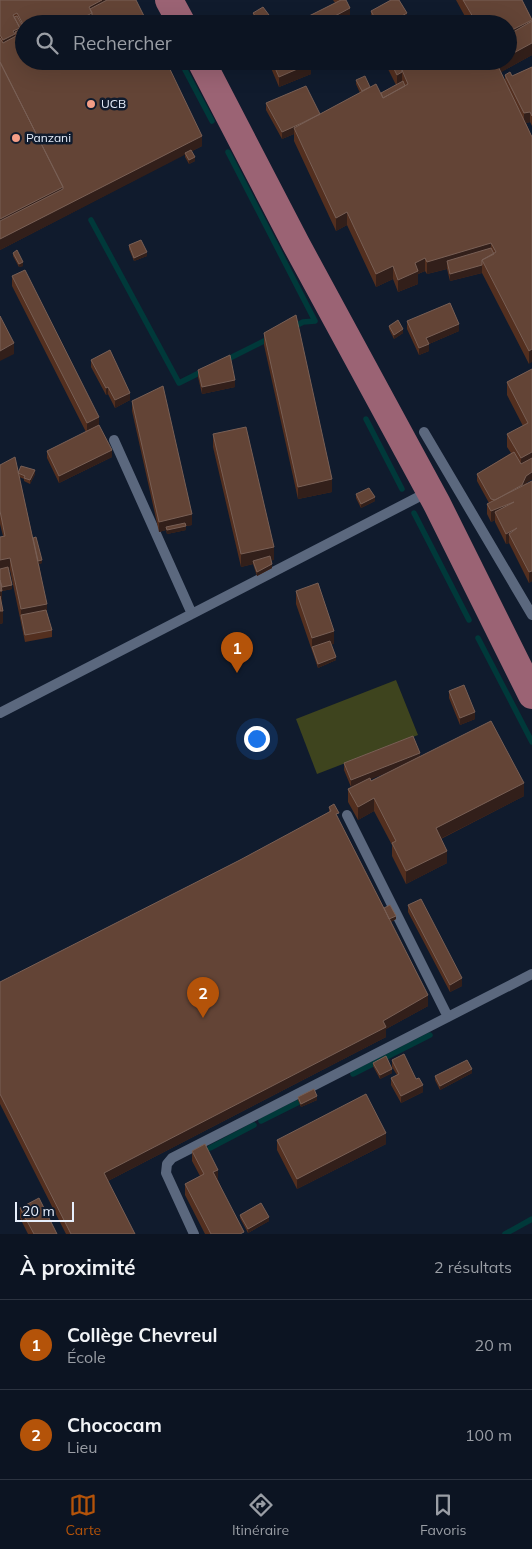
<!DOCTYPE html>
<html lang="fr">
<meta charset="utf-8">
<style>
body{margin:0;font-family:Mulish,sans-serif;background:#151d2a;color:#f1f3f6}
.scale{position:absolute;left:15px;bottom:12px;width:59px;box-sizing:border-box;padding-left:5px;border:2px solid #e7effc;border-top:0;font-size:14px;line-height:18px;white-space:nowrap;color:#e7effc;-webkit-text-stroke:4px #101b2d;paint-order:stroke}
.you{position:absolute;left:256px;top:738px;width:18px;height:18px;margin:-12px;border:4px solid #fff;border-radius:50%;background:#1a73e8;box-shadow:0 0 0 8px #1a73e833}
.badge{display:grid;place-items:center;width:32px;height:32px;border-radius:50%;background:#b45309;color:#fff;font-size:16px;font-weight:700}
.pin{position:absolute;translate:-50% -41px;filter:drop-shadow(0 1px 2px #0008)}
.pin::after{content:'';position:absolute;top:26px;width:18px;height:15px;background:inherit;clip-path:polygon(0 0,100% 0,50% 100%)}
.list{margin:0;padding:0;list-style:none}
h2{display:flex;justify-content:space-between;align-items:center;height:65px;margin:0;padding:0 20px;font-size:21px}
h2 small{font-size:16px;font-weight:400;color:#9a9ea5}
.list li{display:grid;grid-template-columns:32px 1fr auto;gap:15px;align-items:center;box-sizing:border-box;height:90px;padding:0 20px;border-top:1px solid #2c3340}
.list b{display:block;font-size:19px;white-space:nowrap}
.list p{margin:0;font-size:16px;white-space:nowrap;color:#9a9ea5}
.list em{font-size:16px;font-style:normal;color:#9a9ea5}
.icon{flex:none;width:28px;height:28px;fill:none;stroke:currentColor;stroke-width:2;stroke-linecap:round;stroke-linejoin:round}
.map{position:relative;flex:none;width:532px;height:1234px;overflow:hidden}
.search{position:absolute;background:#0c1422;box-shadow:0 5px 20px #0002;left:15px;right:15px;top:15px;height:55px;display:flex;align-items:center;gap:12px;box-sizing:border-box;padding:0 18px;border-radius:28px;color:#9a9ea5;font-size:19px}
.sheet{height:245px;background:#0c1422}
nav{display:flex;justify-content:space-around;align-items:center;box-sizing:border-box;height:70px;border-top:1px solid #2c3340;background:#0c1422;font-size:14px;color:#9a9ea5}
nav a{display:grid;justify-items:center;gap:2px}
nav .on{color:#b45309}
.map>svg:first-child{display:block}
.green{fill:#3e441e}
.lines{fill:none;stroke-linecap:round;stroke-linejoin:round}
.stream{stroke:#00393a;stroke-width:5.5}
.lane{stroke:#5b687e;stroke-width:10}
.primary{stroke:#9b6374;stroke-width:28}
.wall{fill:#532f1f;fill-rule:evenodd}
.shaded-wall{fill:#321f1a}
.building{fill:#634436;stroke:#785f55}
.poi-dot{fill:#f49e87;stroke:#101b2d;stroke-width:2}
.labels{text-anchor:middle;stroke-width:5;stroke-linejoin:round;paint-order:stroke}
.poi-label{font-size:12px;fill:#e7effc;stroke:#101b2d;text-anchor:start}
</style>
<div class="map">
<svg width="532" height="1234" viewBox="0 0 532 1234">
<rect width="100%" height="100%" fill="#101b2d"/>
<path class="green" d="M396 680 418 735 317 774 296 719Z"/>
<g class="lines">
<path class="stream" d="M183 66 212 121
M228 152 315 321 303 322 292 328
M91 220 179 383 205 370
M224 361 270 338
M366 419 402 489
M414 513 469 620
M478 638 532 742
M353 1074 430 1035
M261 1121 299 1102
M210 1148 254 1125
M505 1234 532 1219"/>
<path class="lane" d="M424 432 532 615
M114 440 192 614
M0 713 428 492
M347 815 448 1017
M194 1234 166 1173 167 1164 172 1158 532 974"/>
<path class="primary" d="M169 0 182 24
M201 61 296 244 437 504 532 695"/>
</g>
<path class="wall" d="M0 0H136L24 24V61L202 146 192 151 195 161 189 164 185 157V154L0 250Z
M333 0H340L350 16 337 22 338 24H309V16L335 3Z
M456 0H522L532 19V55L501 72 505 82V75L512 76 532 67V126L530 122 526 123 532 137 529 364 482 273 450 281 447 269 427 274 425 271 418 274V284L398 292 393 279 376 287 347 225 336 231 294 141V134L282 139 266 110V103L320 114 360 93 356 84V80L381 93 396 85 384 61H508V24H465L468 22Z
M371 11 407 18 411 24H374L371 18Z
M253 13 269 19 260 24H258L253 16Z
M268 61H311V74L279 87Z
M129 245 147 256 134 261 129 249Z
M13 253 23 266 19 267 13 256Z
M12 276 99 425 112 457 59 483 47 458V451L86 432 12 286Z
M407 321 459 331 429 344V351L419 355 407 329Z
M389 326 403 333 394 339 389 329Z
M264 333 332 492 298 499 264 345Z
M91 360 130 400 115 408 108 394 106 395 91 367Z
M532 369V479L526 483V484L532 481V581L529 583 509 543 506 544 495 522V520L491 522 487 514V504L489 503 477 481V474L511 453 507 447V434L523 426 507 395V382Z
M198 370 235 387 202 394 198 377Z
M132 401 192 525 186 526V530L167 534 166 530 159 532 132 411Z
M213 434 274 560H271L272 568 257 576 253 564 241 567 213 447Z
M0 465 18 472 35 474 30 484 24 481V479L19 477 33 538 42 563 39 564 47 613 52 630V637L25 642 10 570 9 571 12 589 2 591V604L3 623 0 624 3 536 0 524Z
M356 494 375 501 361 508 356 498Z
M296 591 334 644H331L336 660 318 668 296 604Z
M449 691 475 719 460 725 449 698Z
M420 757 524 796 441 839 447 863 406 884 392 856V845L374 811 358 820 348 802V789L360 783 351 787 344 770V763ZM396 769 371 781 370 779Z
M329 807 339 820 384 908 396 919 391 922 428 1006 386 1029V1037L108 1181 135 1234H66L0 1104V982L240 860 329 812Z
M408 905 462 986 450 992 408 912Z
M392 1060 416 1079 423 1092 401 1103 391 1085V1078L397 1075 392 1067Z
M373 1063 392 1073 380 1079 373 1066Z
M472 1073 440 1090 435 1080V1076Z
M298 1097 317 1100 301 1107 298 1100Z
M277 1140 386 1144 297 1189 277 1150Z
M192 1151 218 1180 240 1234H205L185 1195V1184L200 1176 192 1161Z
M20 1208 57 1234H28L20 1218Z
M240 1215 269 1221 248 1233 240 1218Z"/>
<path class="shaded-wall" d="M102 0H117L92 24H71L89 7Z
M350 8V16L335 23V16Z
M407 13V20L401 24H388Z
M269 15V19L260 24H259V21Z
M532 20V33L508 45V32Z
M20 28V41L15 32V43L3 53V40L13 31Z
M532 43V55L496 75V62L498 61H508V56Z
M311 63V74L279 87V77Z
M402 72V83L397 86V75Z
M530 112V122L524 124V113Z
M320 116 294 128V134L282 139V132Z
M202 136V146L0 250V239Z
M195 157V161L189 164V160Z
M63 187V199L0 232V219Z
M347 212V225L336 231V218Z
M491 243V256L447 261V269L427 274V262Z
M147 252V256L134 261V258Z
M425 258V271L418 274V284L398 292V280L415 263Z
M23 262V266L19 267V264Z
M482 265V273L450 281V274Z
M393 266V279L376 287V274Z
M459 324V331L429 344V351L419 355V348L426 338Z
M403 329V333L394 339V335Z
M14 343V354L0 361V351Z
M532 349V362L529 364V351Z
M235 380V387L202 394V387Z
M108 387V394L106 395V388Z
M130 393V400L115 408V400Z
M99 417V427L87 433V423Z
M112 450V457L59 483V476Z
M532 452V465L521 471V458Z
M35 470V474L30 484V480Z
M532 472V479L526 483 522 492 495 507 526 476Z
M332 479V492L298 499V487Z
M375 497V501L361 508V504Z
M514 502 495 512V520L491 522V511Z
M192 514V525L175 528 186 526V530L167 534 166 527V530L159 532V522Z
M517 528 509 534V543L506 544V534Z
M274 547V560L254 564 253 561V564L241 567V554Z
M10 558V570L0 573V560Z
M42 560V563L36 565V561Z
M272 564V568L257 576V572Z
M532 571V581L529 583V572Z
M12 585V589L2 591V603L0 604V588Z
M47 604V616L21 615V622V609Z
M0 611H3V623L0 624Z
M334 631V644L313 650 312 647V638Z
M336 657V660L318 668V664Z
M475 712V719L460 725V718Z
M420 753V760L351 787V780Z
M524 783V796L436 841V828Z
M374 798V811L358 820V807Z
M447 851V863L406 884V871Z
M396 916V919L387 924V920Z
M462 978V986L450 992V985Z
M428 995V1006L386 1029V1037L104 1183V1173Z
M392 1069V1073L380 1079V1075Z
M472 1069V1073L440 1090V1086Z
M423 1085V1092L401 1103V1096Z
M317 1096V1100L301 1107V1104Z
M386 1133V1144L297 1189V1179Z
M218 1170V1180L213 1182V1172Z
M269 1217V1221L248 1233V1229Z"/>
<path class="building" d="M0 0H102L89 7 92 13 71 24H24V26L17 13 13 15 20 28 13 31 15 34 3 40 0 35Z
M107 0H136L148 24H76L92 15V13L90 9Z
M341 0H346L350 8 335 16 338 24H312L309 16Z
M391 0H399L407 13 388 24H378L371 11Z
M463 0H522L532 20 508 32V24H498L497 21 492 24H477Z
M263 7 269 15 259 21 253 13Z
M17 16 24 28 20 30V28L14 17Z
M292 17 295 24H277Z
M408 18 411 24H396Z
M532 21V43L508 56V35Z
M24 28V48H23L15 32Z
M16 36 24 50V61H166L202 136 0 239V221L63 189V187L0 62V38L3 43Z
M272 61H311V63L279 77Z
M390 61H420L402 70V72L397 75Z
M420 61H498L496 62 532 137V349L529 351 482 260 496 252 491 243 427 262 425 258 415 263 418 271 398 280 393 266 376 274 347 212 336 218 294 128 376 84 383 98 408 84 402 70Z
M0 62 63 187 0 219Z
M532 67V116L530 112 524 113 505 75 510 72 512 76Z
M365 76 370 87 362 91 356 80Z
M403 81 405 86 383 98 381 93Z
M306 86 320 114 302 123 282 132 266 103Z
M191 150 195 157 189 160 185 153Z
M141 240 147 252 134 258 129 245Z
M491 248 494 254 482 260V265L450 274 447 261Z
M17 250 23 262 19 264 13 253Z
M25 270 99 417 87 423 12 276Z
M450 303 459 324 426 338 429 344 419 348 407 321Z
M296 315 332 479 298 487 264 333Z
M0 316 14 343 0 351Z
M398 320 403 329 394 335 389 326Z
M110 350 130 393 115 400 108 387 106 388 91 360Z
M230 355 235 380 202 387 198 370Z
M532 369V452L521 458 507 434 528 423 507 382Z
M163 386 192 514 159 522 132 401Z
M99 425 112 450 59 476 47 451Z
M246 427 274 547 241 554 213 434Z
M514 452 521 464 532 458V472L526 476 522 485 495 500 491 499 477 474Z
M15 457 47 604 21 609 10 558 0 560V537L5 536 0 511V465Z
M21 466 35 470 30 480 24 478 25 476 18 473Z
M532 481V571L529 572 509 534 517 528 506 534 495 512 514 502 491 511 487 504Z
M369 488 375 497 361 504 356 494Z
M185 523 186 526 167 530 166 527Z
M36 537 42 560 38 561 33 538Z
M270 556 272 564 257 572 253 561Z
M8 567 12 585 2 587 0 580V569Z
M0 580 2 591H0Z
M318 583 334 631 312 638 296 591Z
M0 596 3 611H0Z
M46 610 52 630 25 635 21 615Z
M330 641 336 657 318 664 312 647Z
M464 685 475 712 460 718 449 691Z
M491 721 524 783 436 828 447 851 406 871 392 843 396 841 374 798 358 807 348 789 370 778 371 781Z
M413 736 420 753 351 780 344 763Z
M334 804 339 813 336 814 428 995 383 1021 386 1027 104 1173 135 1234H71L0 1094V982L240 860 331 811 329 807Z
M421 899 462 978 450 985 408 905Z
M390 905 396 916 389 919 384 908Z
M404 1054 416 1079 419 1078 423 1085 401 1096 391 1078 399 1074 392 1060Z
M386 1056 392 1069 380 1075 373 1063Z
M467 1060 472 1069 440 1086 435 1076Z
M314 1089 317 1096 301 1104 298 1097Z
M366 1094 386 1133 297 1179 277 1140Z
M205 1144 218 1170 213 1172 244 1232 240 1234H211L185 1184 204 1174 192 1151Z
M39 1198 57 1234H34L20 1208Z
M261 1203 269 1217 248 1229 240 1215Z"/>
<g class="poi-dot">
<circle cx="91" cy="104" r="5"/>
<circle cx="16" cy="138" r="5"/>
</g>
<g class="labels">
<g class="poi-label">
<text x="101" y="108">UCB</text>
<text x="26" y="142">Panzani</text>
</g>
</g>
</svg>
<div class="scale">20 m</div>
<div class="you"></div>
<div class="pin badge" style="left:237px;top:673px">1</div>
<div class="pin badge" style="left:203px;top:1018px">2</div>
<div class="search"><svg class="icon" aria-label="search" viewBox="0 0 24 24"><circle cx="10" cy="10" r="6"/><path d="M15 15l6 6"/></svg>Rechercher</div>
</div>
<section class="sheet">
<h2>À proximité<small>2 résultats</small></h2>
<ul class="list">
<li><span class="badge">1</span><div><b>Collège Chevreul</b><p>École</p></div><em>20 m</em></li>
<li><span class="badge">2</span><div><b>Chococam</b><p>Lieu</p></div><em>100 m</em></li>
</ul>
</section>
<nav>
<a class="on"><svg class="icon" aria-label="map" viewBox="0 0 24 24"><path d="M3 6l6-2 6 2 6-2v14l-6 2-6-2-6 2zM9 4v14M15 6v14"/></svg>Carte</a>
<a><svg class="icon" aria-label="directions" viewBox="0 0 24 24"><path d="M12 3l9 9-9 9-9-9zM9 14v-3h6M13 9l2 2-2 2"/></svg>Itinéraire</a>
<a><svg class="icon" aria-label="saved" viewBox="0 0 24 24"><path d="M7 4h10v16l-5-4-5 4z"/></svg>Favoris</a>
</nav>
